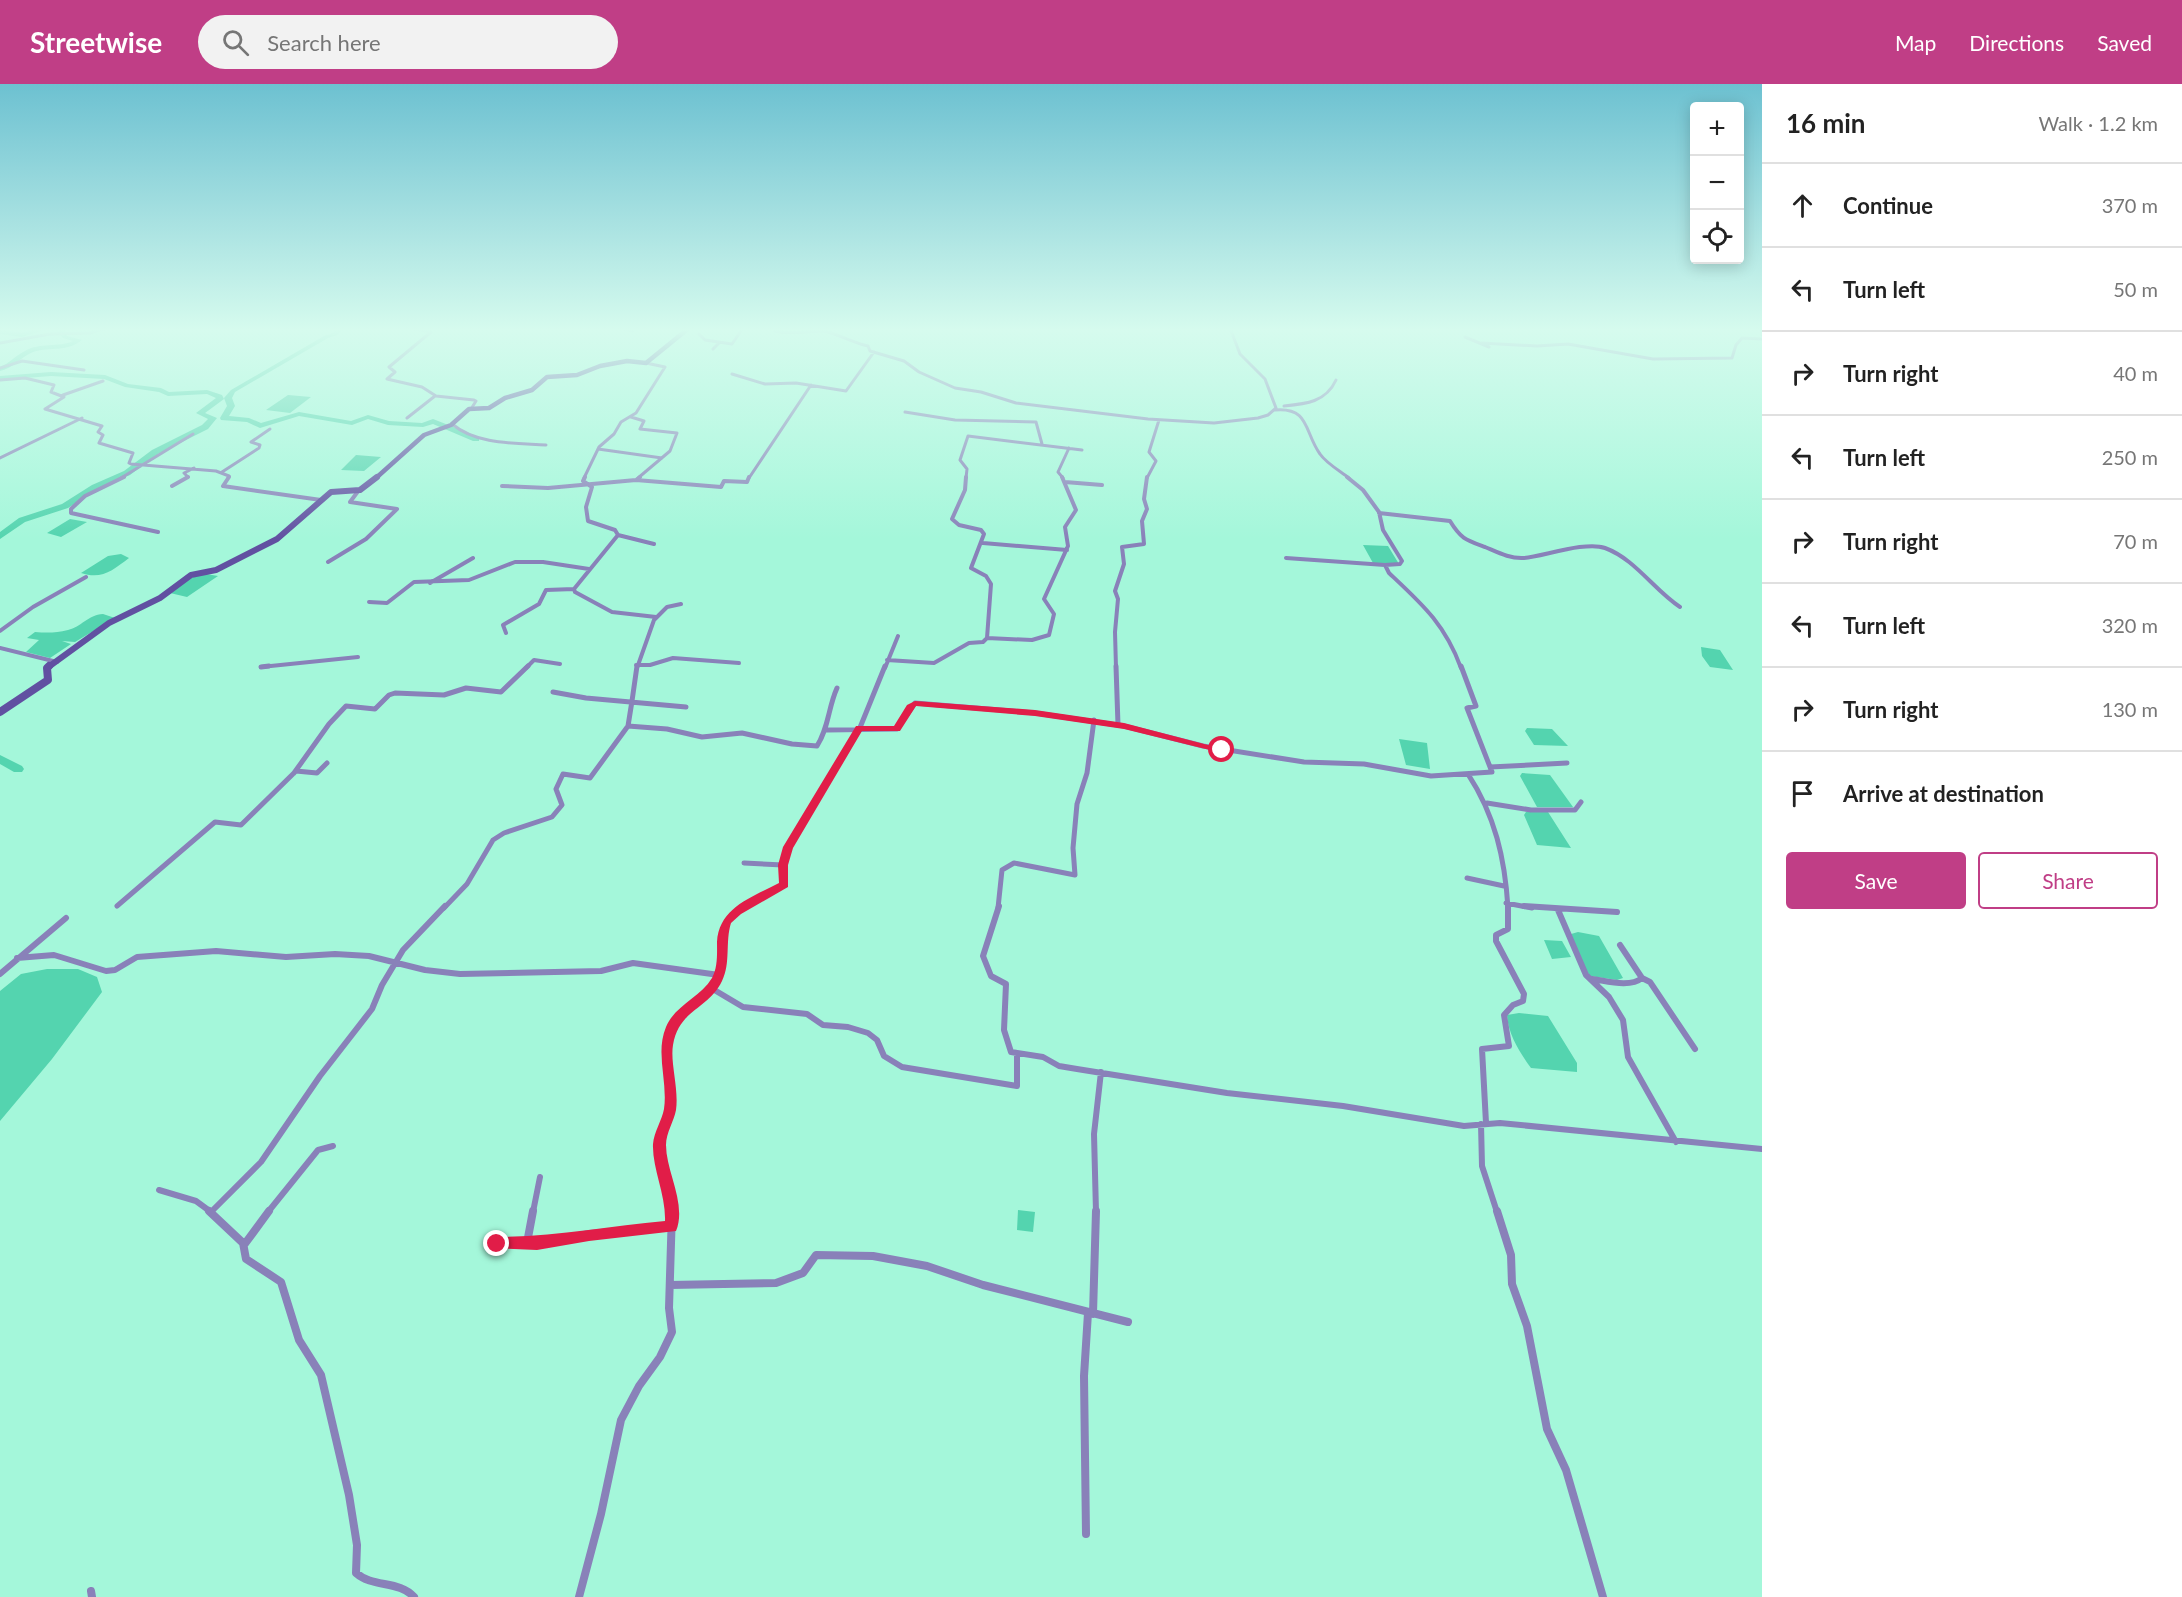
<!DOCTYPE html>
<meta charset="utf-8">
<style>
body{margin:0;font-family:Lato,sans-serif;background:#f2f2f2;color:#222}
.controls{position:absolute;right:18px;top:18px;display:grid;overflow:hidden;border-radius:6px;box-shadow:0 3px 15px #0003}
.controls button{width:54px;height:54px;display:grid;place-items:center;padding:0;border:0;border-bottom:2px solid #e0e0e0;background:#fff;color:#222;font:30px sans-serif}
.stop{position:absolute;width:18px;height:18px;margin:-14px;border:4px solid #e11d48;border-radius:50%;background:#fff}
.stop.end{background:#e11d48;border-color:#fff;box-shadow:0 2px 6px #0008}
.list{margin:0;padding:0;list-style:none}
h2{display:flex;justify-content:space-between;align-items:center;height:78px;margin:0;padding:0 24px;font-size:26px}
h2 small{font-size:20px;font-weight:400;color:#767676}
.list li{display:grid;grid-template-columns:39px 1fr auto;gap:18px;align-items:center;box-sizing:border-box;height:84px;padding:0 24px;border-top:2px solid #e0e0e0}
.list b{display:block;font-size:22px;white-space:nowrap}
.list em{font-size:20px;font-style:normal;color:#767676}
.actions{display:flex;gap:12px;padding:18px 24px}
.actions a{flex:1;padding:14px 0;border:2px solid #c03e86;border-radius:6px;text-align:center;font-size:21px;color:#c03e86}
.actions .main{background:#c03e86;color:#fff}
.icon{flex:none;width:33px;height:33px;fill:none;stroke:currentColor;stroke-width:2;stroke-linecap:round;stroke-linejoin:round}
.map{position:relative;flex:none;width:1762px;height:1513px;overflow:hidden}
header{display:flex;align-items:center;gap:36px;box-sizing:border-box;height:84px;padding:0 30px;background:#c03e86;color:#fff}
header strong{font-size:28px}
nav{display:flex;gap:33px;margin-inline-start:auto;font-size:21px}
.search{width:420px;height:54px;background:#f2f2f2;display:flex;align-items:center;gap:15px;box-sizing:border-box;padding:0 21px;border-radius:33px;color:#767676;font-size:22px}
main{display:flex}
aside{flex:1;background:#fff}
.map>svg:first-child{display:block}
.water{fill:#54d4af}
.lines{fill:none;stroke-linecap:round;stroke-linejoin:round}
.river{fill:#54d4af;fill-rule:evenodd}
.street-far4{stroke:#8981b9;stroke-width:3}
.street-far3{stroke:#8981b9;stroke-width:4}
.street-far2{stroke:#8981b9;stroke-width:5}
.street-far1{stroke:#8981b9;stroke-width:6}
.street{stroke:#8981b9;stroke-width:8}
.secondary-far2{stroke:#6150a1;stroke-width:4.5}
.secondary-far1{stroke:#6150a1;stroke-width:6}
.secondary{stroke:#6150a1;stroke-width:8}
.route{fill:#e11d48}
</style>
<header>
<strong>Streetwise</strong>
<div class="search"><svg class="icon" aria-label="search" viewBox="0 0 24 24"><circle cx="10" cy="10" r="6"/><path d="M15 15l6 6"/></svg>Search here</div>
<nav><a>Map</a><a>Directions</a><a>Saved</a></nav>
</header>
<main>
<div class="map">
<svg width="1762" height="1513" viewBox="0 0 1762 1513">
<rect width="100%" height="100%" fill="#a4f7da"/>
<path class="water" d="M288 311 311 313 290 329 266 326Z
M356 371 381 373 364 387 341 386Z
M70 435 87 438 61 453 47 449Z
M1363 461 1388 462 1399 480 1373 479Z
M121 470 129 474C113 486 102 496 81 489L108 472Z
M206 490 218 492 187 513 170 509 190 494Z
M103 530 115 534 75 558 62 557 71 560 50 574 26 568 39 556 27 554 35 548C47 549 56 549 68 546 81 543 88 531 103 530Z
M1701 563 1720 566 1733 586 1710 583 1702 572Z
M1527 644 1552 645 1568 662 1534 661 1525 647Z
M1399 655 1427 659 1430 685 1406 681Z
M1522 689 1550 691 1573 723H1537L1520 692Z
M1526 728H1548L1571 764 1537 761 1524 731Z
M1578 848 1599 852 1623 894 1617 896 1590 892 1576 872 1571 850Z
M1544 856 1562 857 1571 873 1552 875Z
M47 885H78L97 893 102 908 52 975 0 1037V907L21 890Z
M1519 929 1548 932 1577 979V988L1531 984C1520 969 1508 950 1507 931Z
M1018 1126 1035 1128 1033 1148 1017 1146Z"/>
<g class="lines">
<path class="river" d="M41 244H50L22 253 0 250V246L22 249Z
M60 244H66L65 249 67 252 82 256C65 269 52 262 33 268 20 273 14 284 0 287V283C10 279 16 271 25 267 40 258 58 264 73 257L63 254 59 249Z
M338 244H344L337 251 328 254 235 308 232 314 235 322 229 332 249 334 261 339 299 328 351 337 368 331 389 337 422 339 433 335 479 353V357H473L433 340 423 343 388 341 368 335 352 341 299 332 260 344 247 338 221 336 220 334 227 322 224 314 231 306 324 252 333 249Z
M51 288 105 291 128 300 161 304 169 308 207 306 222 311 224 315 205 329 217 334 208 345 158 370 130 391 98 405 68 424 25 438 0 455V448L19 434 62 420 92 401 124 387 152 366 202 341 208 335 196 329 216 314 207 310 168 312 159 308 125 303 104 295 51 292 0 296V292Z
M0 671 22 682 24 685 22 688H14L0 680Z"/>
<path class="street-far4" d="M411 244 431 248 389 283 395 288 387 295 422 303 436 312 474 316 476 317 471 325
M621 244 633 247
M776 244 775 247C792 251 805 247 823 247 831 247 855 260 868 262L870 267 904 277 919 288 955 304 981 308 1016 319 1148 335 1214 339 1258 334 1268 331 1276 324 1265 295 1240 270 1230 244
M1761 244 1762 251
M699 250 705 256 732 260 743 244
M1465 253 1489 263
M0 259 50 250 90 249 106 244
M1482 259 1537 262 1568 260 1653 275 1732 274 1736 261 1742 254 1762 255
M713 265 720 258
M0 284 22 277 84 286
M732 290 765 300 796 299 846 307 874 268
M0 296 25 294 54 301 51 308 64 313 45 325 102 342 98 348 103 351 99 359 133 369 129 379 131 380 216 387 229 392 228 394
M63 311 103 297
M1284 322C1306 320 1326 318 1336 296
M1275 326C1310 323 1304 348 1320 370 1326 379 1340 387 1349 394
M905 328 955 336 1036 338 1042 360
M631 333 644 337 640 345 677 349 670 367 638 394
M407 334 435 312
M452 340C477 361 515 359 546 361
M598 365 662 374
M0 374 82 334
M222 388 259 364 260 361 251 358 270 345
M121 394 193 350
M186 394 188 393 184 389 194 384
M584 394 599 363 614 350 621 338 636 329 665 283 646 279
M749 394 811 301
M966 394 967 385 960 376 968 352 1082 366
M1063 394 1058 388 1069 364
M1147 394 1156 377 1149 368 1159 336"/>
<path class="street-far3" d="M124 393 85 412 71 425V429L158 448
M229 393 223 402 321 416
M585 393 583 397 592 403 586 423 588 437 615 446 618 451 574 505 575 508 612 528 656 533
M966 393 965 406 952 435 959 441 981 446 984 450 971 484 986 492 991 500 987 554
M1347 393 1363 406 1379 428 1383 446 1402 477 1400 480 1385 481 1389 489C1422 520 1445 540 1461 584
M636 396 640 393
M1065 398 1102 401
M172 402 188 393
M502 402 548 404 636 396 721 403 724 397 747 398 749 393
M1379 429 1450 437C1461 455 1466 456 1485 463 1497 468 1510 475 1524 474 1544 472 1586 457 1605 464 1635 475 1654 506 1680 523
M618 451 654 460
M983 459 1067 466
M1286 474 1385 481
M328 478 366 455 397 425 350 418 359 406
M430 499 473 474
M369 518 387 519 414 498 469 496 515 478H543L589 485
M0 547 33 523 86 493
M506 549 503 541 539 520 546 506 574 505
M0 564 57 578
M887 576 934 579 969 559 983 558 987 554 1032 556 1049 551 1054 530 1044 515 1068 462 1065 443 1076 426 1062 393
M636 581H650L673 574 739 579
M261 583 358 573
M526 584 534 576 560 580
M637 584 654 536 667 523 681 520
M885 584 898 552
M1116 584 1115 548 1118 515 1115 507 1124 480 1122 463 1144 460 1142 437 1147 425 1144 415 1147 393"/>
<path class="street-far2" d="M1116 582 1118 641
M261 583 269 582
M553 608 586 614 686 623
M632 617 637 582
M628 642 667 645 702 653 742 649 792 660 817 662C829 643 828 624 837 604
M827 646 897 645 915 619 1035 629 1124 642 1203 662 1304 678 1364 680 1431 692 1492 688 1467 624 1476 622 1461 582
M1490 683 1567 679
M294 689 329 640 346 622 375 625 389 611 395 609 444 611 466 604 501 608 528 582
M1468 690C1495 731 1505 775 1508 824
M1487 719 1531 726H1575L1581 718
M744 779 783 781
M1467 794 1504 802
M1506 819 1532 824
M117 822 215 738 241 741 296 687 317 689 327 679
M444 824 467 800 493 756 504 749 552 733 562 721 556 705 563 690 590 694 628 642 632 617
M743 824 785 801 783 781 788 763 859 646 885 582
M998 824 1002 786 1014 779 1075 791 1073 764 1077 720 1087 689 1094 636"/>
<path class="street-far1" d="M999 822 983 872 991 892 1006 900 1004 946 1011 968 1043 973 1059 982 1077 985 1227 1009 1343 1022 1464 1042 1500 1039 1762 1065
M1524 822 1617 828
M1558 826 1586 891 1609 913 1623 936 1628 973 1676 1058
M1620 861 1642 894 1650 898 1695 965
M17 874 54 871 106 887 115 886 137 873 216 867 286 873 335 870 369 872 425 886 460 890 601 887 633 879 719 891
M0 890 66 834
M1592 895C1607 897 1630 904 1642 894
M711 904 743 923 807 930 823 941 848 943 868 949 877 956 884 972 902 983 1017 1002V969
M1486 1039 1482 965 1509 962 1504 931 1513 921 1523 917 1524 910 1496 857V851L1508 845V822
M1481 1040 1482 1082 1497 1128
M159 1106 196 1117 211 1128
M211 1128 261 1078 320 992 372 925 382 901 403 866 445 822
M268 1128 318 1066 333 1062
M533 1128 540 1093
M672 1128C671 1106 659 1083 659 1061 659 1049 668 1037 670 1026 675 999 659 969 671 944 681 921 709 914 719 890 730 861 711 841 745 822
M1096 1128 1094 1050 1101 988"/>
<path class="street" d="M209 1127 243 1159 246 1175 281 1198 299 1256 321 1291 349 1411 357 1461 356 1489C373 1504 399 1496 414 1513
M1497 1127 1511 1171 1512 1200 1527 1242 1547 1345 1566 1386 1603 1513
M527 1159 533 1127
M244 1161 269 1127
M493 1164 500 1158 537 1160 589 1150 672 1143
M670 1201 776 1199 803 1189 816 1171 873 1172 927 1182 983 1201 1128 1238
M1093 1230 1096 1127
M1086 1450 1084 1292 1088 1229
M91 1507 92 1513
M579 1513 601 1430 621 1336 639 1302 660 1273 672 1248 669 1224 672 1127"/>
<path class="secondary-far2" d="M376 394 424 351 451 341 469 325 489 324 505 314 532 306 547 293 577 291 600 282 627 277 646 279 689 244"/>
<path class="secondary-far1" d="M47 584 109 539 160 514 191 491 216 486 277 455 331 408 360 406 377 393"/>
<path class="secondary" d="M0 628 48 596 47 584 49 582"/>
</g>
<linearGradient id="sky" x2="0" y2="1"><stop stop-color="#6dc1d1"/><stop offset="0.54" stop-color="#d6fbee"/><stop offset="1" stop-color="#d6fbee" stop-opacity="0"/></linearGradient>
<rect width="1762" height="455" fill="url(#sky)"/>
<path class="route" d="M915 617 1035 626 1124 639 1227 666 1222 669 1124 645 1035 632 916 622 900 647H862L793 764 788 781V803L741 830 731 839C725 858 731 879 722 897 708 926 679 925 673 961 670 979 679 1004 676 1026 674 1037 666 1049 666 1061 666 1088 687 1120 676 1147L589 1157 537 1166 492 1164V1155L497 1153C553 1153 609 1142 665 1137 666 1111 652 1084 653 1060 654 1048 662 1036 664 1025 668 998 655 969 666 943 675 921 700 914 712 894 718 883 717 869 717 858 719 823 753 813 779 799L778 781 783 763 856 642H894L907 621Z"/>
</svg>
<div class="controls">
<button>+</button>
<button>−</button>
<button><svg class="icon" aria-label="locate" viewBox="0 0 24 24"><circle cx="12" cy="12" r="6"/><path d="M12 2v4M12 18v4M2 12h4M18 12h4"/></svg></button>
</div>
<div class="stop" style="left:1222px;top:666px"></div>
<div class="stop end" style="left:497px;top:1160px"></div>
</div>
<aside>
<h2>16 min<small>Walk · 1.2 km</small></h2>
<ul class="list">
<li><svg class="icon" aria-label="ahead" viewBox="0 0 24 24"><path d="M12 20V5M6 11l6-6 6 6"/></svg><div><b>Continue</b></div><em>370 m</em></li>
<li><svg class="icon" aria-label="left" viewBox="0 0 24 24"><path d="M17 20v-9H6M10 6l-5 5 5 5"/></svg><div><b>Turn left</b></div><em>50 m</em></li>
<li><svg class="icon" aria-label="right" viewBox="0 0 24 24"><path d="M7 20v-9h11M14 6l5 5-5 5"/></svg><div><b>Turn right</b></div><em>40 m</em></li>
<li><svg class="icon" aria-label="left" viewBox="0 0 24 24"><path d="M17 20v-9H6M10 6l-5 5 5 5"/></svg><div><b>Turn left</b></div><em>250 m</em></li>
<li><svg class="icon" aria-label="right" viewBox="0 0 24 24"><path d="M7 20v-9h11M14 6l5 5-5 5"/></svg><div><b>Turn right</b></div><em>70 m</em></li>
<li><svg class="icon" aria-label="left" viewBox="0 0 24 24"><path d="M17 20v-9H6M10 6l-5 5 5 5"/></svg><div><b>Turn left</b></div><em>320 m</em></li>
<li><svg class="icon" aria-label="right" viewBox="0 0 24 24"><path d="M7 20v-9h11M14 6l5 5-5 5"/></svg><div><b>Turn right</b></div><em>130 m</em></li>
<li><svg class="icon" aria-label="arrive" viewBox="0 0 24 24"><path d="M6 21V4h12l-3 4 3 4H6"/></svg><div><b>Arrive at destination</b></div></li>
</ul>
<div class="actions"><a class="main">Save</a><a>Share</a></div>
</aside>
</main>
